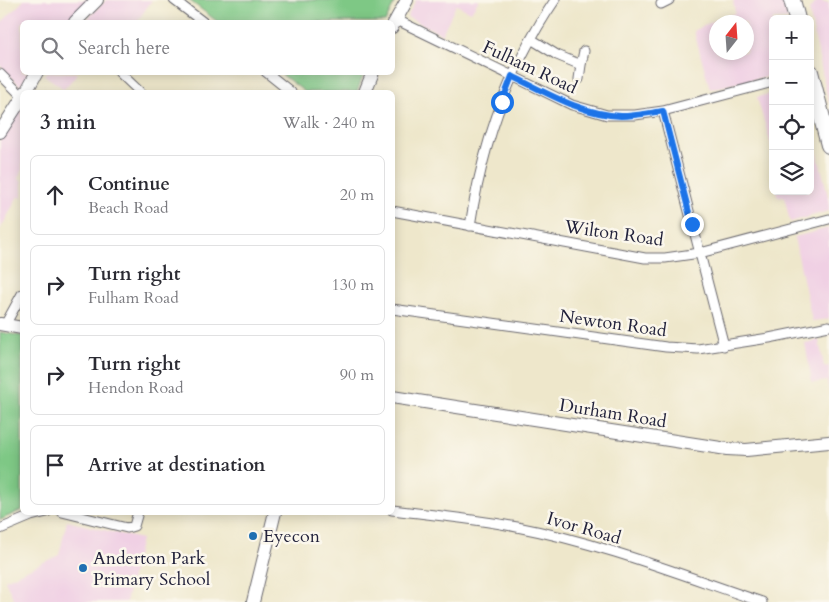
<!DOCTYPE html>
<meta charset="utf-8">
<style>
body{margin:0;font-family:Cardo,serif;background:#f7f7f7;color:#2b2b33}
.controls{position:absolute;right:15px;top:15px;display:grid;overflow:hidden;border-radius:8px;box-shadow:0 2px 12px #0003}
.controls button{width:45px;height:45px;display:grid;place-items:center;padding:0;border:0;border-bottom:1px solid #e1e1e2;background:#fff;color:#2b2b33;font:25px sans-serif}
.compass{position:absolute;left:709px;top:15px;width:45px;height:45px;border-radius:50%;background:#fff;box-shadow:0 2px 12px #0003;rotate:17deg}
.stop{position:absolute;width:15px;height:15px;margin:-11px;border:4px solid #1a73e8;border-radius:50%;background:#fff}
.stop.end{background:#1a73e8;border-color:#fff;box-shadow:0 1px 5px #0008}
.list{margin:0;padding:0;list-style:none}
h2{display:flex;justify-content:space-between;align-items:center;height:65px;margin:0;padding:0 20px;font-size:21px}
h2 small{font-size:16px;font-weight:400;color:#7c7c81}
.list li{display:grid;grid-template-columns:32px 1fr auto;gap:15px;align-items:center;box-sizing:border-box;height:80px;margin:0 10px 10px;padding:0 10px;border:1px solid #e1e1e2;border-radius:8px}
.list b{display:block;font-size:19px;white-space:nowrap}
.list p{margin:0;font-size:16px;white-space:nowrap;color:#7c7c81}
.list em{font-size:16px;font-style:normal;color:#7c7c81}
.icon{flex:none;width:28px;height:28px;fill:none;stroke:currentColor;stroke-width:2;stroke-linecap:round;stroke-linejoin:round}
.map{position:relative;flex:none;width:829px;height:602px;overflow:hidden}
.search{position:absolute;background:#fff;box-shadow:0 2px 12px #0003;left:20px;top:20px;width:375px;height:55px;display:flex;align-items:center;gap:12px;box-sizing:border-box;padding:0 18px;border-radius:8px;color:#7c7c81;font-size:19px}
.panel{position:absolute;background:#fff;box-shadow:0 2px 12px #0003;left:20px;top:90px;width:375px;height:425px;border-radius:8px}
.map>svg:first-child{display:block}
.built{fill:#f0d0e4;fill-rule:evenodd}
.green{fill:#7ec885;stroke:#507560}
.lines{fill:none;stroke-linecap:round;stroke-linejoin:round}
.street-casing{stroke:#69676d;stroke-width:11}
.secondary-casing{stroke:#69676d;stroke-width:14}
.highway-casing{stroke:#69676d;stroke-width:18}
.street{stroke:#fff;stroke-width:9}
.secondary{stroke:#fff;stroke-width:12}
.highway{stroke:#fff;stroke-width:16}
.route{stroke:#1a73e8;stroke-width:6}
.poi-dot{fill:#1f6fb2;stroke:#fbf7ec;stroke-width:2}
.labels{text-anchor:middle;stroke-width:5;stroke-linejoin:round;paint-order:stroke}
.street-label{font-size:18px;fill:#22223b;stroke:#fbf7ec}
.poi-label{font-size:18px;fill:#22223b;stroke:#fbf7ec;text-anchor:start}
</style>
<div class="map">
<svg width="829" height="602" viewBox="0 0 829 602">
<rect width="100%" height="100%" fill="#fbf7ec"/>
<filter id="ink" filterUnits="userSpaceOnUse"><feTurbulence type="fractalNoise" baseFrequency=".02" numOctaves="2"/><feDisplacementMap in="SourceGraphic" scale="10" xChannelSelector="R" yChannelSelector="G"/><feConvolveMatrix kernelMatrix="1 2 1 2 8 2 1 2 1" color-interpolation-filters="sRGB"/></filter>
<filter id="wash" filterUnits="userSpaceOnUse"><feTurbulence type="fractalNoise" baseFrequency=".0096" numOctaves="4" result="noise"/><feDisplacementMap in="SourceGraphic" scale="20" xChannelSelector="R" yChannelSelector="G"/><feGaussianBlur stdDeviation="1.12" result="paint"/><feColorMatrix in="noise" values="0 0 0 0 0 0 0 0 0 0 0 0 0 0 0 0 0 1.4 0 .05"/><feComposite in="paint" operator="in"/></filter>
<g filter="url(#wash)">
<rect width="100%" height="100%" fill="#eee7cb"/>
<path class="built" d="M24 0H90L68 22H22V72L30 73 20 86 0 65V24Z
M106 0H152L137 22H84Z
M416 0H479L471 12 456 5 442 34 407 17Z
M733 0H783L788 19H773V75L710 89 694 31 717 19 735 13ZM716 22H746V52H716Z
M818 0 829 3V105L809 10Z
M46 73V72L78 73 64 89 44 75Z
M773 93V152L757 97Z
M22 109V171L18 178 22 181V198L18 196 0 230V140L19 111Z
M810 123 829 200V211L790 222 784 196 778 197 776 191H810Z
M829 228V319L812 321 794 237Z
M819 340 824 367 829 366V392L827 381 812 383 805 343Z
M67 521 141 539 126 602H15L5 580 59 555Z"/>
<path class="green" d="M189 0H396L385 22H218Z
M280 73H364L357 92H305Z
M0 332 22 336V510L0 520Z"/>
</g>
<g filter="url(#ink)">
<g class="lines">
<g class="street-casing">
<path id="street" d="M174 0 203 22
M661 4 669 0
M397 20 572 105 607 115H635L663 111 773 82
M531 39 557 55 581 65 584 51
M119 72 140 92
M266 72 291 92
M0 74 22 96
M579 79 581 65
M663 111 724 346
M392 211 645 258H665L700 253 829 219
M470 226C482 147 509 67 555 0
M392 309 666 347 698 349 769 338 829 326
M5 325 22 294
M392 510C434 515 476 519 517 527 601 543 682 575 762 602
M62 512 127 528 134 526 138 512
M0 529 31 516 47 512"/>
</g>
<g class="secondary-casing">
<path id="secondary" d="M75 22 97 0
M392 27 407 0
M26 92 37 72
M365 92 373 72
M0 132 22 98
M0 324 22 328
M392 397 727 449 746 450 829 442
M253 602 275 512"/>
</g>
<g class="highway-casing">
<path id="highway" d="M792 0 797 19
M810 72 829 145"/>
</g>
<use href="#street" class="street"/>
<use href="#secondary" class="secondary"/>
<use href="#highway" class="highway"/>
</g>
</g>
<g class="lines" filter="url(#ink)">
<path class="route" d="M502 102 512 76C547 93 581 114 621 116 635 116 649 113 663 111L692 224"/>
</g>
<g class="poi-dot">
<circle cx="253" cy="536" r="5"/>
<circle cx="83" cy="568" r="5"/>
</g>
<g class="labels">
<g class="street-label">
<text transform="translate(530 67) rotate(25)" y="6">Fulham Road</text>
<text transform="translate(614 233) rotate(8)" y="6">Wilton Road</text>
<text transform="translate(613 323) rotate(8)" y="6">Newton Road</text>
<text transform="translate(613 413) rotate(9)" y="6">Durham Road</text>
<text transform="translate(584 528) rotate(16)" y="6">Ivor Road</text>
</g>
<g class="poi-label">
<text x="263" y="542">Eyecon</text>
<text x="93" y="564">Anderton Park<tspan x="93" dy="21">Primary School</tspan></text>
</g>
</g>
</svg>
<div class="controls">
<button>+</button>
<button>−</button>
<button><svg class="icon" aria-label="locate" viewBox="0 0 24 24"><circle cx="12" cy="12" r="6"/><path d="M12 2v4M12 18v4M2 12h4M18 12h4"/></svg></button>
<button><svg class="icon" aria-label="layers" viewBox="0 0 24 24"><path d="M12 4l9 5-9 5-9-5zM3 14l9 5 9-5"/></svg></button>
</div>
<svg class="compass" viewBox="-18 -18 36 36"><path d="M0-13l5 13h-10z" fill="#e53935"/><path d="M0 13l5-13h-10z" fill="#7c7c81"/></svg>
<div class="stop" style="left:502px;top:102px"></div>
<div class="stop end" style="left:692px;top:224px"></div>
<div class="search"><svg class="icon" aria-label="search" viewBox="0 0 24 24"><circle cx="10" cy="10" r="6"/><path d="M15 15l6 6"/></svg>Search here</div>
<section class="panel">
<h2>3 min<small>Walk · 240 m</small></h2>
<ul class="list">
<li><svg class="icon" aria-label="ahead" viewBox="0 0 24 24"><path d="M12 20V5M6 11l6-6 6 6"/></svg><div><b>Continue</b><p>Beach Road</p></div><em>20 m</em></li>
<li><svg class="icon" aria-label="right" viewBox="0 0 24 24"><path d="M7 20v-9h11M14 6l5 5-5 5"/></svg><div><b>Turn right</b><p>Fulham Road</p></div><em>130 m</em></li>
<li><svg class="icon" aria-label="right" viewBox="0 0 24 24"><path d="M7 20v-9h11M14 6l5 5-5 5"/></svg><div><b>Turn right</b><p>Hendon Road</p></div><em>90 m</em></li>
<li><svg class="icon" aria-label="arrive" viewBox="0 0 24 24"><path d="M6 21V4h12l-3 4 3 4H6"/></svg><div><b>Arrive at destination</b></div></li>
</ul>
</section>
</div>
